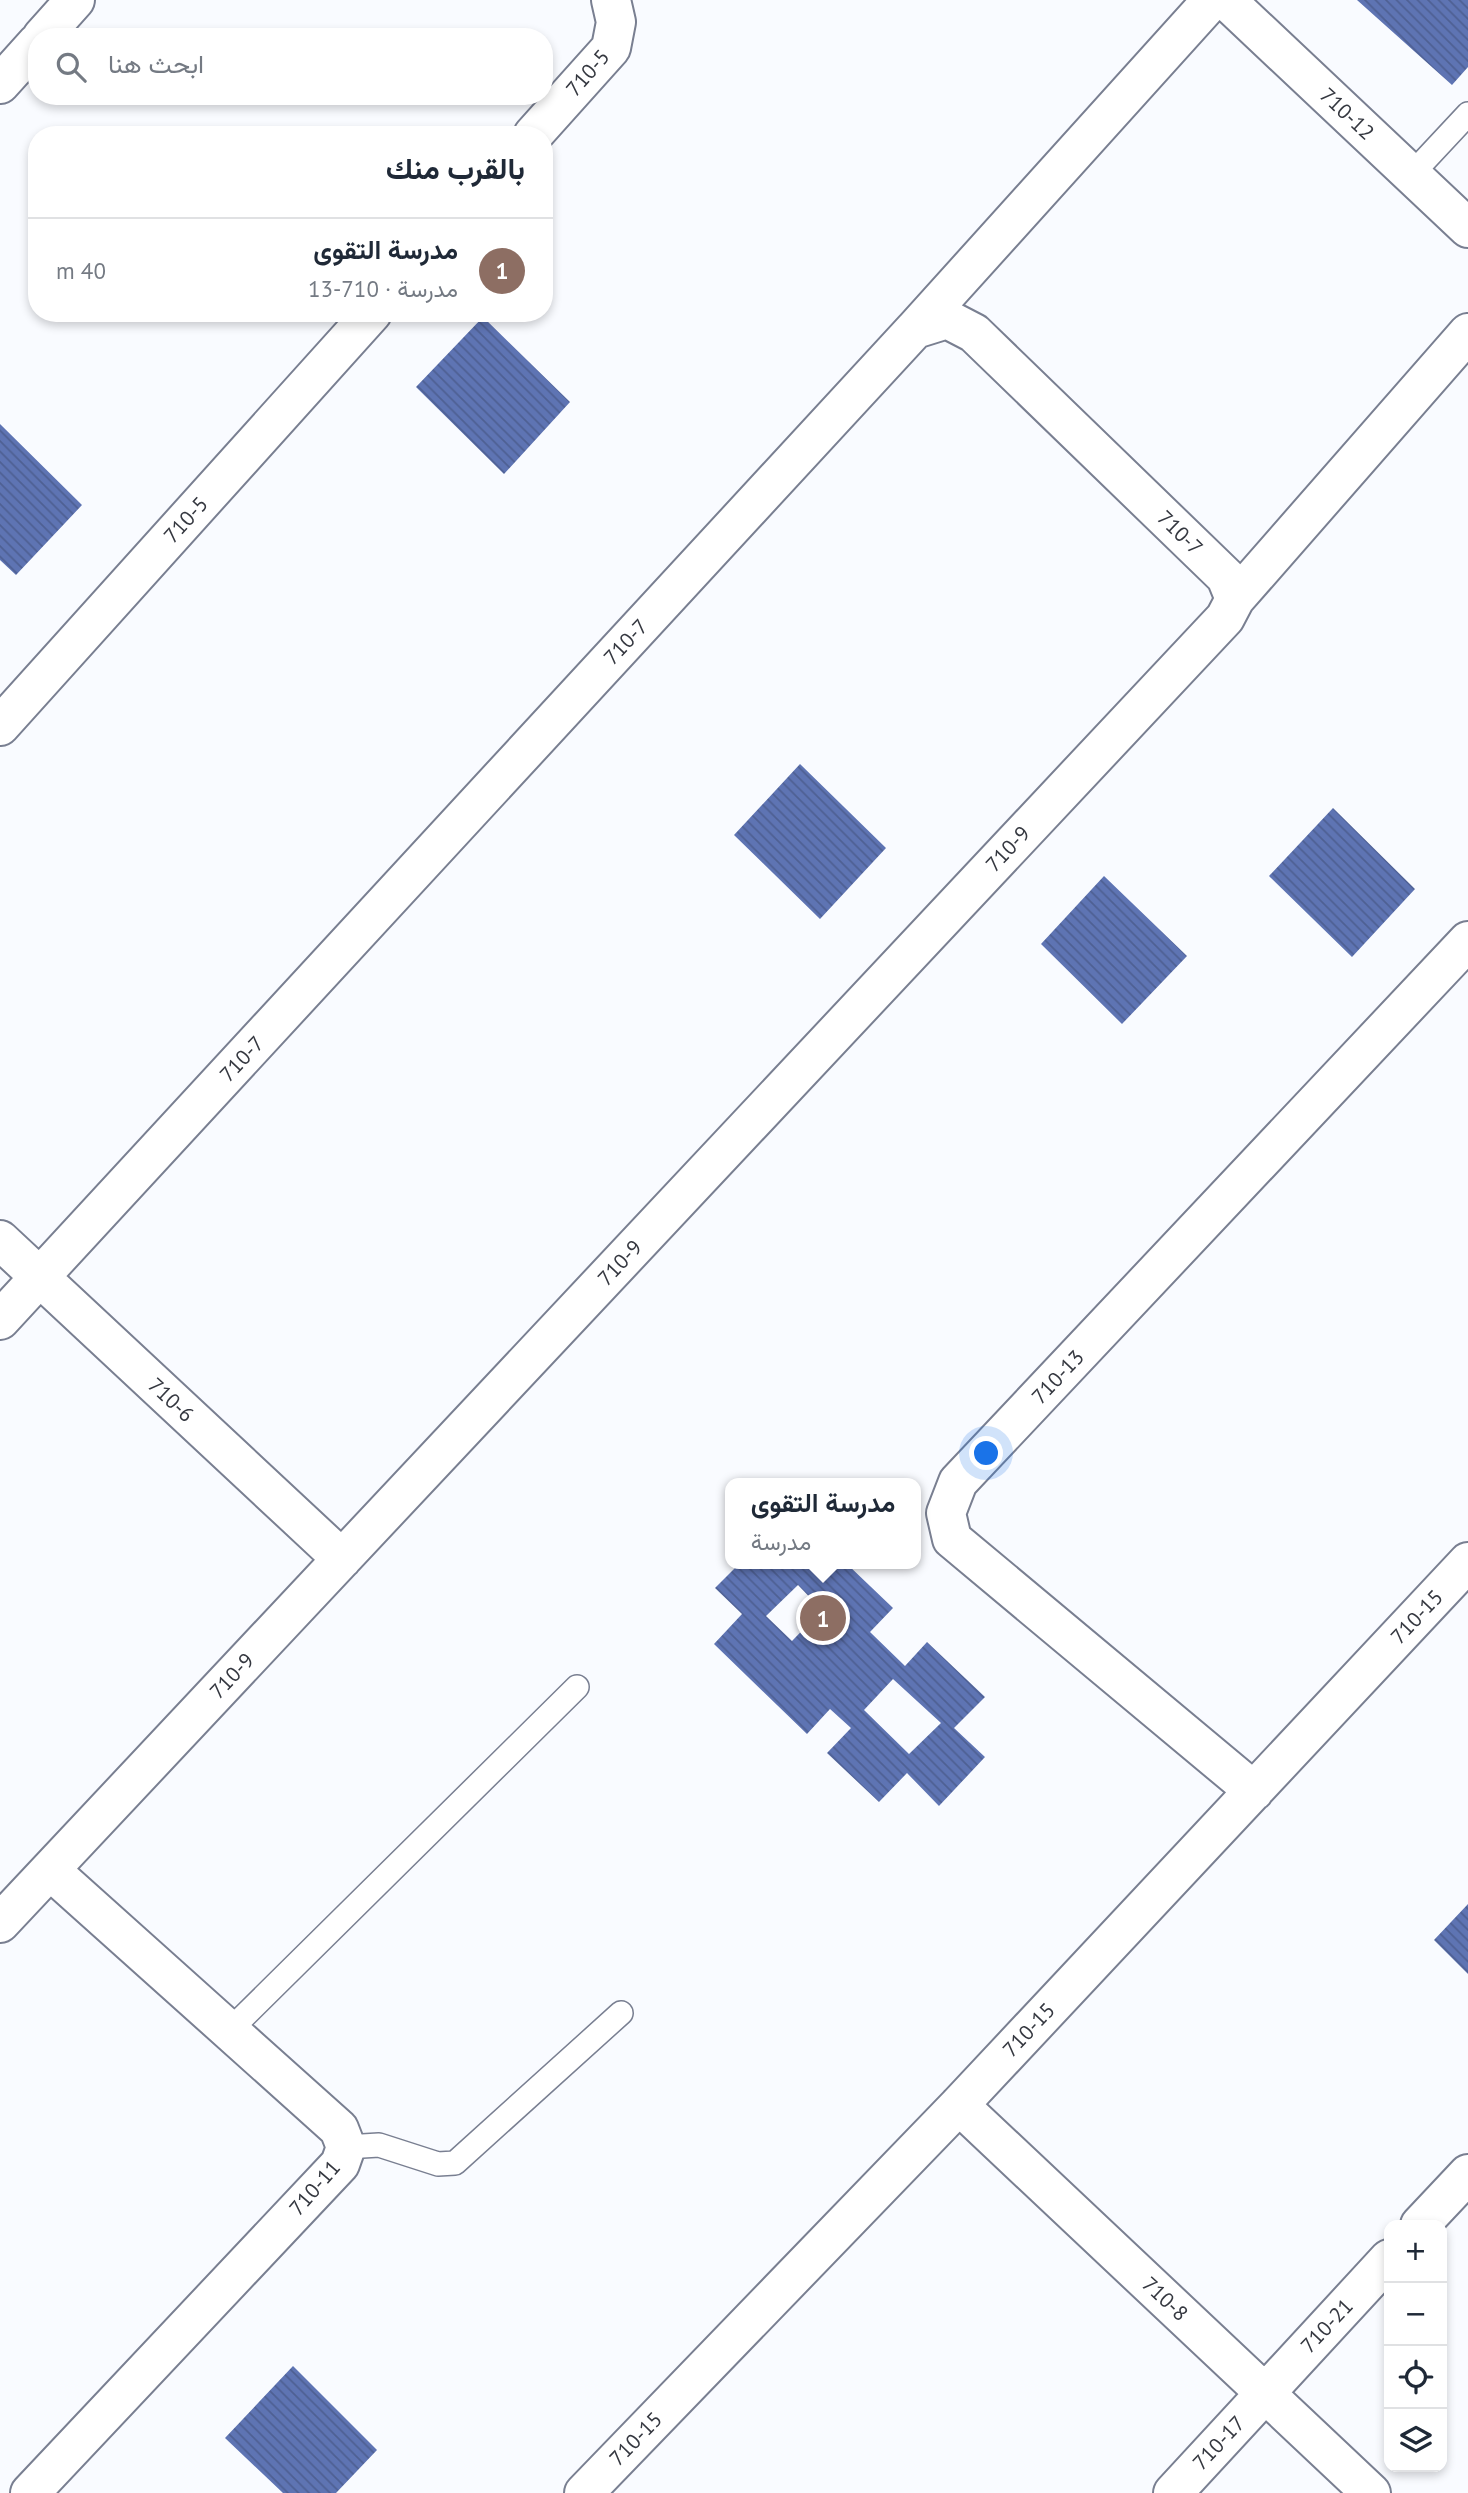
<!DOCTYPE html>
<html lang="ar">
<meta charset="utf-8">
<style>
body{margin:0;font-family:"PT Sans",Vazirmatn,sans-serif;background:#f6f6f7;color:#1f2937;direction:rtl}
.controls{position:absolute;right:21px;bottom:21px;display:grid;overflow:hidden;border-radius:14px;box-shadow:0 4px 10px #0003}
.controls button{width:63px;height:63px;display:grid;place-items:center;padding:0;border:0;border-bottom:2px solid #e0e1e3;background:#fff;color:#1f2937;font:35px sans-serif}
.you{position:absolute;left:987px;top:1454px;width:24px;height:24px;margin:-18px;border:5px solid #fff;border-radius:50%;background:#1a73e8;box-shadow:0 0 0 10px #1a73e833}
.badge{display:grid;place-items:center;width:46px;height:46px;border-radius:50%;background:#58660b;color:#fff;font-size:23px;font-weight:700}
.pin{position:absolute;translate:-50% -50%;border:4px solid #fff;box-shadow:0 2px 7px #0006}
.popup{position:absolute;left:725px;top:1478px;width:196px;height:91px;box-sizing:border-box;display:grid;place-content:center;border-radius:14px;background:#fff;filter:drop-shadow(0 2px 5px #0005);font-size:23px;white-space:nowrap;color:#747a83}
.popup b{font-size:26px;color:#1f2937}
.popup::after{content:'';position:absolute;left:50%;top:100%;margin-left:-14px;border:14px solid transparent;border-top-color:#fff}
.list{margin:0;padding:0;list-style:none}
h2{display:flex;justify-content:space-between;align-items:center;height:91px;margin:0;padding:0 28px;font-size:30px}
h2 small{font-size:23px;font-weight:400;color:#747a83}
.list li{display:grid;grid-template-columns:46px 1fr auto;gap:21px;align-items:center;box-sizing:border-box;height:105px;padding:0 28px;border-top:2px solid #e0e1e3}
.list b{display:block;font-size:26px;white-space:nowrap}
.list p{margin:0;font-size:23px;white-space:nowrap;color:#747a83}
.list em{font-size:23px;font-style:normal;color:#747a83}
.icon{flex:none;width:38px;height:38px;fill:none;stroke:currentColor;stroke-width:2;stroke-linecap:round;stroke-linejoin:round}
.map{position:relative;flex:none;width:1468px;height:2493px;overflow:hidden;direction:ltr}
.search{position:absolute;background:#fff;box-shadow:0 4px 10px #0003;left:28px;top:28px;width:525px;height:77px;display:flex;align-items:center;gap:18px;box-sizing:border-box;padding:0 24px;border-radius:28px;color:#747a83;font-size:26px}
.panel{position:absolute;background:#fff;box-shadow:0 4px 10px #0003;left:28px;top:126px;width:525px;height:196px;border-radius:28px;direction:rtl}
.map>svg:first-child{display:block}
.building{fill:url(#building-back-hatch);fill-rule:evenodd}
.lines{fill:none;stroke-linecap:round;stroke-linejoin:round}
.lane-casing{stroke:#797f91;stroke-width:26}
.street-casing{stroke:#797f91;stroke-width:42}
.lane{stroke:#fff;stroke-width:23}
.street{stroke:#fff;stroke-width:38}
.labels{text-anchor:middle;stroke-width:7;stroke-linejoin:round;paint-order:stroke}
.street-label{font-size:21px;fill:#353840;stroke:#fff}
</style>
<div class="map">
<svg width="1468" height="2493" viewBox="0 0 1468 2493">
<defs>
<pattern id="building-back-hatch" width="6" height="6" patternUnits="userSpaceOnUse" patternTransform="scale(1.75)"><rect width="6" height="6" fill="#5e74b3"/><path d="M-1 5l2 2M0 0l6 6M5-1l2 2" fill="none" stroke="#4e6093"/></pattern>
</defs>
<rect width="100%" height="100%" fill="#f9fbff"/>
<path class="building" d="M1357 0H1468V67L1452 85Z
M483 317 570 402 504 474 416 387Z
M0 424 82 505 16 575 0 560Z
M800 764 886 848 820 919 734 835Z
M1333 808 1415 889 1352 957 1269 876Z
M1104 876 1187 956 1122 1024 1041 944Z
M739 1564H847L893 1608 870 1632 905 1666 927 1642 985 1697 954 1728 985 1757 939 1806 907 1773 879 1802 827 1753 851 1728 830 1709 807 1734 714 1644 742 1614 715 1588ZM798 1585 822 1610 792 1641 766 1616ZM893 1679 941 1723 909 1754 864 1710Z
M1468 1904V1974L1434 1940Z
M293 2366 377 2450 336 2493H283L225 2438Z"/>
<g class="lines">
<g class="lane-casing">
<path id="lane" d="M1411 175 1468 114
M229 2031 577 1687
M346 2147 379 2145 438 2164 455 2163 621 2013"/>
</g>
<g class="street-casing">
<path id="street" d="M1226 0 1468 228
M42 37 75 0
M0 84 37 43
M533 135 611 48 616 22 611 0
M915 329 1212 0
M0 726 372 313
M0 1240 342 1559
M0 1320 915 329 947 319 974 333 1226 577 1235 599
M1254 1791 952 1539 946 1513 958 1482 1468 941
M0 1923 1225 618 1235 599 1468 333
M959 2105 1371 2493
M1420 2225 1468 2174
M30 2493 340 2164 346 2147 339 2129 50 1870
M584 2493 959 2105 1468 1562
M1173 2493 1389 2259"/>
</g>
<use href="#lane" class="lane"/>
<use href="#street" class="street"/>
</g>
<g class="labels">
<g class="street-label">
<text transform="translate(588 73) rotate(-49)" y="7">710-5</text>
<text transform="translate(1347 114) rotate(43)" y="7">710-12</text>
<text transform="translate(186 520) rotate(-48)" y="7">710-5</text>
<text transform="translate(1180 533) rotate(44)" y="7">710-7</text>
<text transform="translate(626 642) rotate(-47)" y="7">710-7</text>
<text transform="translate(1008 849) rotate(-47)" y="7">710-9</text>
<text transform="translate(242 1059) rotate(-47)" y="7">710-7</text>
<text transform="translate(620 1263) rotate(-47)" y="7">710-9</text>
<text transform="translate(1058 1377) rotate(-47)" y="7">710-13</text>
<text transform="translate(171 1400) rotate(43)" y="7">710-6</text>
<text transform="translate(1417 1617) rotate(-47)" y="7">710-15</text>
<text transform="translate(232 1676) rotate(-47)" y="7">710-9</text>
<text transform="translate(1029 2030) rotate(-47)" y="7">710-15</text>
<text transform="translate(315 2188) rotate(-49)" y="7">710-11</text>
<text transform="translate(1165 2299) rotate(43)" y="7">710-8</text>
<text transform="translate(1327 2326) rotate(-47)" y="7">710-21</text>
<text transform="translate(636 2439) rotate(-46)" y="7">710-15</text>
<text transform="translate(1219 2443) rotate(-47)" y="7">710-17</text>
</g>
</g>
</svg>
<div class="controls">
<button>+</button>
<button>−</button>
<button><svg class="icon" aria-label="locate" viewBox="0 0 24 24"><circle cx="12" cy="12" r="6"/><path d="M12 2v4M12 18v4M2 12h4M18 12h4"/></svg></button>
<button><svg class="icon" aria-label="layers" viewBox="0 0 24 24"><path d="M12 4l9 5-9 5-9-5zM3 14l9 5 9-5"/></svg></button>
</div>
<div class="you"></div>
<div class="pin badge" style="left:823px;top:1618px;background:#8d6e63">1</div>
<div class="popup"><b>مدرسة التقوى</b>مدرسة</div>
<div class="search"><svg class="icon" aria-label="search" viewBox="0 0 24 24"><circle cx="10" cy="10" r="6"/><path d="M15 15l6 6"/></svg>ابحث هنا</div>
<section class="panel">
<h2>بالقرب منك<small></small></h2>
<ul class="list">
<li><span class="badge" style="background:#8d6e63">1</span><div><b>مدرسة التقوى</b><p>مدرسة · 710-13</p></div><em>40 m</em></li>
</ul>
</section>
</div>
